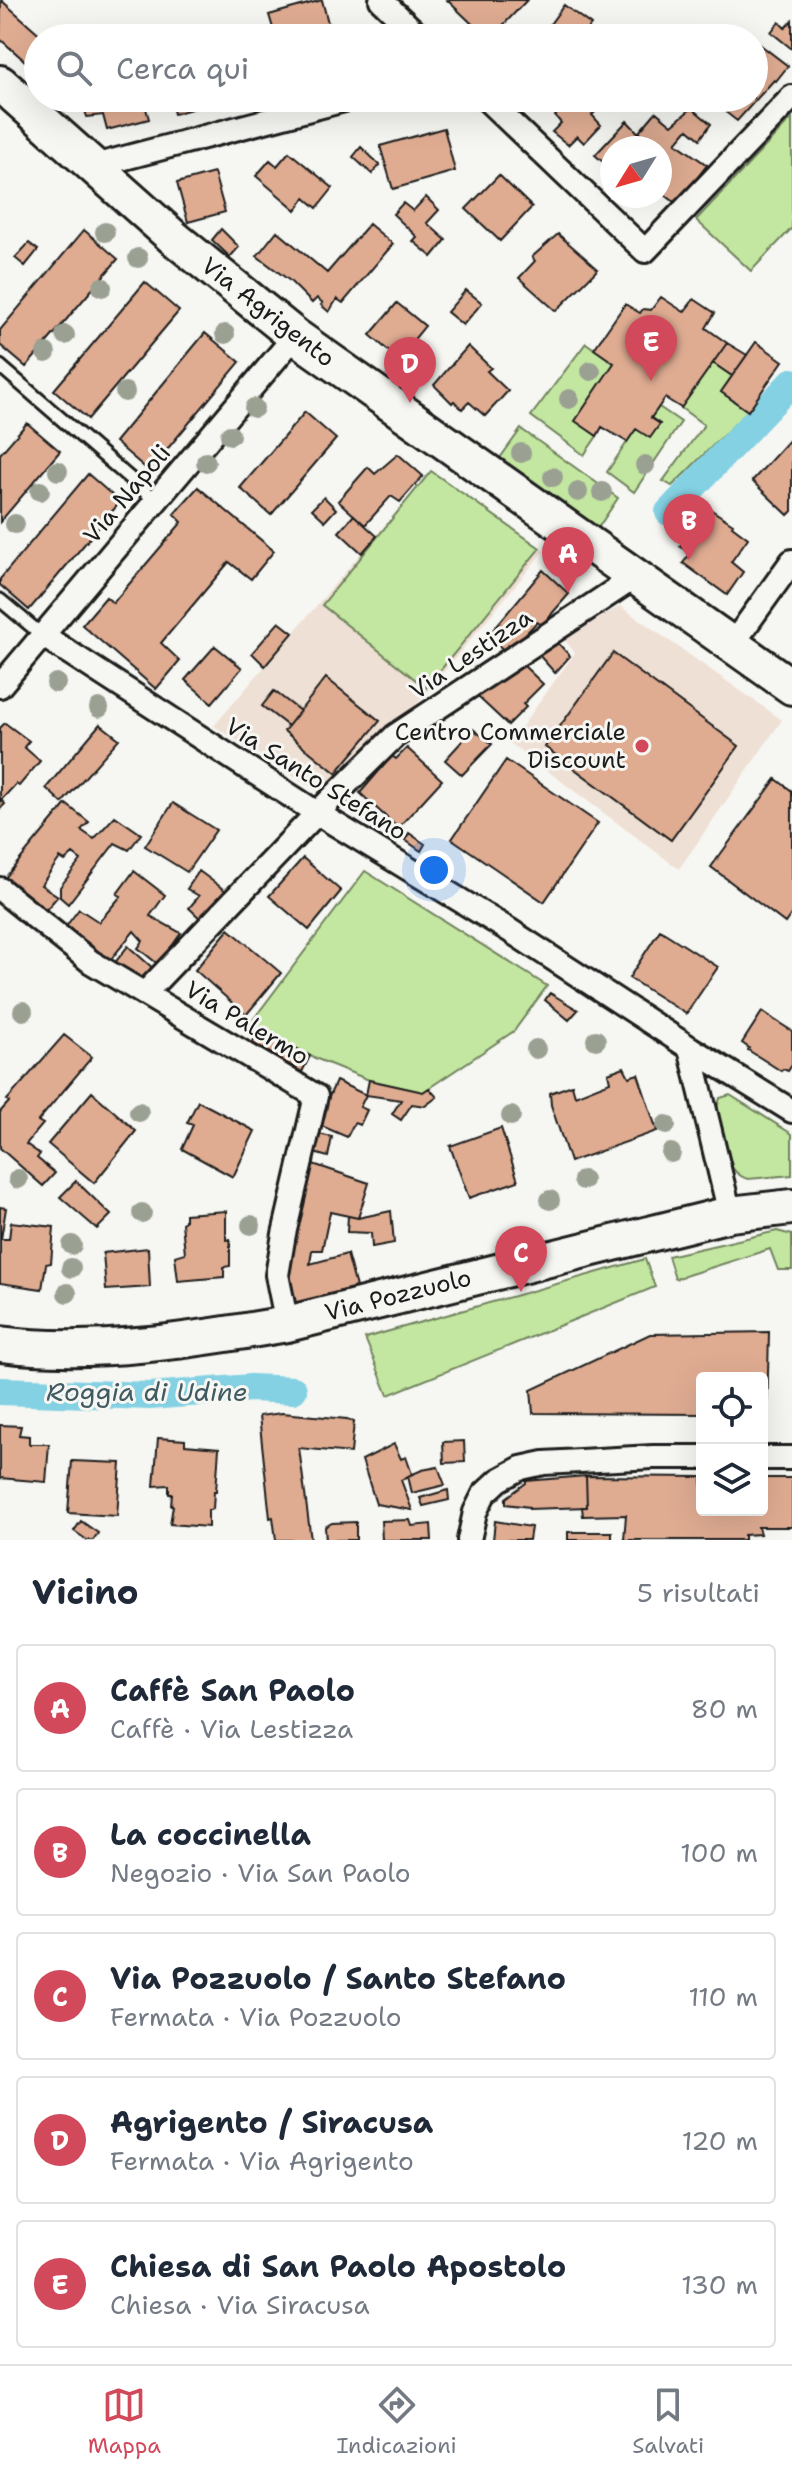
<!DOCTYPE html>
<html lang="it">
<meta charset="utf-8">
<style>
body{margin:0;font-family:"Shantell Sans",sans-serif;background:#f2f2f3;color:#1f2937}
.controls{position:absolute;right:24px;bottom:24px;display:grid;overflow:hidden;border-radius:8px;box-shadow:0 8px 32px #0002}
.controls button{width:72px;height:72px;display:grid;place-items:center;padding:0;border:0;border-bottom:2px solid #e0e1e3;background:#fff;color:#1f2937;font:40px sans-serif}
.compass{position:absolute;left:600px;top:136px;width:72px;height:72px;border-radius:50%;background:#fff;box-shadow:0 8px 32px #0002;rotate:233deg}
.you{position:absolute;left:434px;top:870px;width:28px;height:28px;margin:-20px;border:6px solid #fff;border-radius:50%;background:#1a73e8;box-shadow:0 0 0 12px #1a73e833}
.badge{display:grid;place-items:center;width:52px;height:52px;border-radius:50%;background:#d1495b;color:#fff;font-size:26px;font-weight:700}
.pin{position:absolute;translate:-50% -66px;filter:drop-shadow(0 2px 4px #0008)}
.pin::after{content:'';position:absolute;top:42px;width:28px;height:24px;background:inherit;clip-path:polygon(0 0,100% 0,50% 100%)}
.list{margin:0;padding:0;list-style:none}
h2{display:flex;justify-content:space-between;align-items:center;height:104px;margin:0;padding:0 32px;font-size:34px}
h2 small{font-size:26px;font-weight:400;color:#747a83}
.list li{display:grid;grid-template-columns:52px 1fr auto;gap:24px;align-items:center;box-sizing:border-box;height:128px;margin:0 16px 16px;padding:0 16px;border:2px solid #e0e1e3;border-radius:8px}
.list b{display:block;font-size:30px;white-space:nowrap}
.list p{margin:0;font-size:26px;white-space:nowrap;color:#747a83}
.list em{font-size:26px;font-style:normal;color:#747a83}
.icon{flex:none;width:44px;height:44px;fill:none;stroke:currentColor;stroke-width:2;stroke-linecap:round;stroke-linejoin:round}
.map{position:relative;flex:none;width:792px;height:1540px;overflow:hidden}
.search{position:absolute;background:#fff;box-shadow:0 8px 32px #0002;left:24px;right:24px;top:24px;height:88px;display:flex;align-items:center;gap:20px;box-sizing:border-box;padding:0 28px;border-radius:44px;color:#747a83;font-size:30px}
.sheet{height:824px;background:#fff}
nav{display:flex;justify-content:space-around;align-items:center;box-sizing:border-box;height:112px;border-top:2px solid #e0e1e3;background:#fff;font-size:22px;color:#747a83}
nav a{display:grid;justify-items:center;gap:4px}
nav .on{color:#d1495b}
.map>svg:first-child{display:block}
.built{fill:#efe0d5}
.green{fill:#c3e7a0;stroke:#70825e;stroke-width:2}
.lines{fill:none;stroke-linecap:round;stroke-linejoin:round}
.canal{stroke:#84d1e3;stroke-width:28}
.building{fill:#dfac92;stroke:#1c1c1c;stroke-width:2}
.lane-casing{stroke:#1c1c1c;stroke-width:17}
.street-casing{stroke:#1c1c1c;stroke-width:28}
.primary-casing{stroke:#1c1c1c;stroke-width:40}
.lane{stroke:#f6f6f2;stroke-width:11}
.street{stroke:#f6f6f2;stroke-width:22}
.primary{stroke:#f6f6f2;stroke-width:34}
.tree{fill:#9aa092}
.poi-dot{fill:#d1495b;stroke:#f6f6f2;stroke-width:3}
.labels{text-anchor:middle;stroke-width:6;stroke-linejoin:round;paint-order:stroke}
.street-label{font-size:24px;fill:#1c1c1c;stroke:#f6f6f2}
.poi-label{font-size:24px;fill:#1c1c1c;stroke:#f6f6f2;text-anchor:end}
.water-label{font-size:26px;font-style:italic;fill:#405b62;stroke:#f6f6f2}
</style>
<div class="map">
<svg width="792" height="1540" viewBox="0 0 792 1540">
<rect width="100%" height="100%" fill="#f6f6f2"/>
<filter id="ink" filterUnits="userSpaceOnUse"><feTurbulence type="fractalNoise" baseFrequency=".0125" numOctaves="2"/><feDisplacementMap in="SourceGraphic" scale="16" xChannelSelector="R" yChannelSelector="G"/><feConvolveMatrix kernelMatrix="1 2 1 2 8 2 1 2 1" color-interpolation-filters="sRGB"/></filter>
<g filter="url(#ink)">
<path class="built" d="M431 471 544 551 408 715 386 729 319 792 214 726Z
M620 606 782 720 679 869 510 743 575 653 564 639Z"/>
<path class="green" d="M792 118V228L751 271 696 220Z
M586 343 614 363 597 436 584 455 531 416Z
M713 363 732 376 721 392 748 411 672 486 663 481 704 425 681 408Z
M659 407 681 422 634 492 607 472 636 429 659 424 651 418Z
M521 429 618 498 598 528 500 458Z
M431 471 540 548 426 688 322 605Z
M365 871 547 986 514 1031 423 1092 369 1080 310 1056 250 1024Z
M730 1095 792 1134V1175L748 1179C722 1173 722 1130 717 1108L720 1098Z
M777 1231 792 1235V1270H778L770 1249 675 1279 668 1256Z
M645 1259 655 1287 388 1395 365 1338Z"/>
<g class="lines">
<path class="canal" d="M669 512 792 382
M0 1391 150 1396 251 1388 293 1390"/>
</g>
<path class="building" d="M1 0 44 38H38V62L33 68 0 39Z
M322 0 332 38H276L269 15Z
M447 0H527L491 38H487Z
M564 5 591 25 581 38H540Z
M792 20V49L771 32 779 22 785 28Z
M754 40 788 66 776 81 774 80 737 121 710 100 754 98Z
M81 98H143L149 119 107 130 103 115 87 117Z
M170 98H210L212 103 174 114Z
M571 98H603L597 105 600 107 592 115 601 125 584 143 577 136 568 145 552 132 561 123 555 116Z
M692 108 711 124 700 139 688 129 676 143 707 165 677 204 660 191V148H656L639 132 656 112 672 125Z
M627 121 653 148H612V170L595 155Z
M444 128 455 171 393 189 380 146Z
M361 147 380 165 372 174 353 157Z
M289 152 333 188 317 208 305 198 296 210 256 176 270 160 277 166Z
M214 173 225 212 188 222 177 183Z
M499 175 532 207 500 241 466 209Z
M426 197 439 210 427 223 446 240 432 257 413 241 417 237 393 214 403 203 413 211Z
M369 224 393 244 343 303 337 299 329 312 321 305 323 303 317 298 312 303 290 281 257 256 277 231 327 273Z
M221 229 239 247 230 257 212 240Z
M84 230 118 259 26 367 0 345V330Z
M558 234 598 269 556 311 519 278 535 261 532 257Z
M29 243 38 250 25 266 15 258Z
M145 282 179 311 88 419 54 390Z
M466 290 482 303 463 325 447 312Z
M661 297 684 312 694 299 715 313 706 328 727 343 681 408 665 398 651 418 660 424 650 438 636 429 627 442 602 427 597 436 575 421 614 363 594 349 625 304 640 313 643 309 651 310Z
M397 303 425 326 398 359 370 335Z
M205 333 240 362 149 471 115 442Z
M756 342 783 361 748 411 721 392Z
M727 343 747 355 732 376 713 363Z
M468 346 491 368 487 371 508 391 485 416 469 402 462 409 454 401 452 403 434 385Z
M305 412 336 439 271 515 240 488Z
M27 423 60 451 0 522V454Z
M792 437V511L788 515 752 481Z
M398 454 423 476 400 502 391 496 365 525 338 501 368 467 375 474Z
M88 474 120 502 29 610 0 585V579Z
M198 487 274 551 251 579 229 562 161 643 180 661 156 689 82 625 106 597 113 603 182 522 174 514Z
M324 497 336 509 325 521 312 509Z
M710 509 733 524 732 526 748 538 731 562 743 572 727 595 683 563 690 554 680 546 694 525 697 526Z
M354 515 377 536 362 553 339 532Z
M543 570 569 594 542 625 537 622 507 653 488 636Z
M279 622 293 633 265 666 252 653Z
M558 643 570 656 555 673 538 654Z
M215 646 242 668 212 703 185 680Z
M613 653 739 746 671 840 545 747Z
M516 665 520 668 523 665 543 684 523 704 526 707 508 725 478 697 496 679 500 681Z
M326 678 380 721 336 773 284 731Z
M274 691 300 711 288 726 262 706Z
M5 723 29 741 24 747 40 761 19 786 16 784 1 800 5 804 0 809V728Z
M100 724 119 739 62 803 46 788Z
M473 729 492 744 462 775 445 760Z
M407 748 442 780 398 828 360 793 392 756 396 759Z
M506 760 598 823 544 902 452 839Z
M776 779 792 791V913L785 923 711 867Z
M173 803 216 830 187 872 145 846Z
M66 804 89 822 81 830 94 839 115 816 141 834 129 850 115 843 68 904 60 897V887L81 860 73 854 65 861 60 858 41 885 58 896 44 912 4 879Z
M409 833 425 844 421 851 405 840Z
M303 858 341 891 309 930 269 896Z
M134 871 165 895 150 916 181 933 159 965 138 948 143 941 134 931 107 964 61 933 79 909 99 922 121 896 117 894Z
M199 871 230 894 203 921 189 908 199 896 187 889Z
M229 929 281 973 246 1015 195 970Z
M660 930 718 967 686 1014 629 978Z
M128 946 155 970 141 982 114 964Z
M550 993 578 1010 569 1020 545 1000Z
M762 1012 792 1031V1065L788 1071 783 1069 781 1071 748 1050 749 1048 742 1043Z
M260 1030 272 1038 265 1050 252 1043Z
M64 1035 92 1057 38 1121 43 1124 26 1144 40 1154 37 1158 55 1173 43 1186 0 1148V1112L9 1102 7 1100Z
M273 1036 310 1056 302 1072 265 1050Z
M624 1067 629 1077 638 1074 657 1131 570 1162 551 1105 550 1093 572 1085 575 1096 610 1082 608 1073Z
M369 1080 423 1092 429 1088 437 1097 425 1106 412 1104 401 1120 392 1114 401 1100 366 1095Z
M336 1081 366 1095 360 1107 367 1110 360 1125 354 1123 347 1137 317 1124Z
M92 1092 136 1131 94 1183 48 1144Z
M198 1101 255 1131 233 1177 182 1149 193 1125 187 1123Z
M501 1128 518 1181 469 1198 450 1146Z
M318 1134 332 1137 328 1157 314 1153Z
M310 1163 369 1183 358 1218 330 1212 322 1250H312L310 1264 347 1254 356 1287 294 1305 287 1272Z
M76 1181 111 1215 97 1229 60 1197Z
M0 1207 6 1208 1 1239H9L11 1222 54 1227 51 1263 46 1264 42 1289 0 1283Z
M226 1211V1240L230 1239V1266L224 1267V1277L178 1281 175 1256 185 1253 182 1223 185 1221V1214Z
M391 1211 394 1243 372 1247 371 1233 347 1232 348 1216 358 1218Z
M148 1248 150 1287 106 1290 103 1253Z
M769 1332 767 1415H762V1378H702V1414L533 1413 531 1390 650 1334Z
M282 1413 347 1419 354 1422 351 1453 299 1448 311 1540H276L273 1517 270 1518 259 1416Z
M0 1425 21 1426 19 1435 29 1436V1444H49L46 1482 0 1478Z
M158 1438 185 1440V1445L219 1448 216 1491H214L213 1509 208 1510V1527L170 1524 173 1506H171L172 1494H169V1485L154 1486Z
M464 1441 465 1462 444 1463 443 1442Z
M394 1444 401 1459 406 1457 412 1474 401 1480 412 1510 376 1504 362 1460Z
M72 1461 121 1463 117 1516 68 1513Z
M438 1467 445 1485 412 1493 408 1476 422 1470Z
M586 1476 587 1507 529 1509V1507L506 1504V1498L526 1483V1481Z
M586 1476 702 1477V1510H762V1478H792V1527H758L760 1534 744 1535V1540H624L626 1515 583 1516 582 1507H587Z
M448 1490 449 1500 423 1506 420 1498Z
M410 1520 412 1526 431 1524 432 1540H382L381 1521Z
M81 1521 98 1533 93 1540H87L74 1531Z
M495 1521 531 1527 529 1540H493Z
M356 1522V1540H326L325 1527 332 1523Z
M568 1532H612V1540H568Z"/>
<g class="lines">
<g class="lane-casing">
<path id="lane" d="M0 366 156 501
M0 600 42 635"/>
</g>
<g class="street-casing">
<path id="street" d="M381 0 421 38
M485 98 645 251 792 97
M94 166 352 98
M42 635 317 813 509 930 690 1048 792 1111
M732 645 792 561
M0 686 295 336
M0 889 91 962 316 1096 284 1234 277 1275 287 1324
M145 993 317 813 395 736 635 577
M690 1048 730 1214
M762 1458H792
M469 1540 475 1512 484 1494 499 1480 521 1468 544 1463 653 1457H702"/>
</g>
<g class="primary-casing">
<path id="primary" d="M0 83 174 238 295 336 792 687
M0 1344C94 1356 194 1340 287 1324L730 1214 792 1207"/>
</g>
<use href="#lane" class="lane"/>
<use href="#street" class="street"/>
<use href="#primary" class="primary"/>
</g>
<g class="tree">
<circle cx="105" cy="232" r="10"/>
<circle cx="138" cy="258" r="10"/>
<circle cx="102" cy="287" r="10"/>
<circle cx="225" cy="334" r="10"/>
<circle cx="65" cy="335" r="10"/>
<circle cx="46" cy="353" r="10"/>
<circle cx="591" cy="371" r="10"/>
<circle cx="125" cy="392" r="10"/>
<circle cx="569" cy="399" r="10"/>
<circle cx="254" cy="408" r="10"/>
<circle cx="230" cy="435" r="10"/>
<circle cx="521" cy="453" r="10"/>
<circle cx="206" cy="462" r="10"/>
<circle cx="645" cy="465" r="10"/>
<circle cx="58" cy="471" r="10"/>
<circle cx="553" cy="477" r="10"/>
<circle cx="40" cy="491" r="10"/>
<circle cx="578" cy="492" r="10"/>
<circle cx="602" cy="492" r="10"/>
<circle cx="15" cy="524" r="10"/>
<circle cx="56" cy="683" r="10"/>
<circle cx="99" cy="708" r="10"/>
<circle cx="23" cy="1011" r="10"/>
<circle cx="596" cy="1040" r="10"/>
<circle cx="536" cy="1049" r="10"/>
<circle cx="139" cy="1112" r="10"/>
<circle cx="511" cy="1116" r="10"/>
<circle cx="666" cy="1125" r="10"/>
<circle cx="671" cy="1153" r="10"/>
<circle cx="18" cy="1179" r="10"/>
<circle cx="583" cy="1180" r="10"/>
<circle cx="550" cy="1200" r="10"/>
<circle cx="142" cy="1213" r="10"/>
<circle cx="251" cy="1225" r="10"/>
<circle cx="72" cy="1245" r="10"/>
<circle cx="71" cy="1268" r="10"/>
<circle cx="67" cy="1293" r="10"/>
</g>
</g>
<circle class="poi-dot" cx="642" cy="746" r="8"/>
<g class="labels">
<g class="street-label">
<text transform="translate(268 312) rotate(38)" y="8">Via Agrigento</text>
<text transform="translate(127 494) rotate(-50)" y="8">Via Napoli</text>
<text transform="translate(471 654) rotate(-34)" y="8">Via Lestizza</text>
<text transform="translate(316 779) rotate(32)" y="8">Via Santo Stefano</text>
<text transform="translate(247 1023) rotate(31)" y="8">Via Palermo</text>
<text transform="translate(398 1295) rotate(-14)" y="8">Via Pozzuolo</text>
</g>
<g class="poi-label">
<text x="626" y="740">Centro Commerciale<tspan x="626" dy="28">Discount</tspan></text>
</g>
<g class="water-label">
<text x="147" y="1401">Roggia di Udine</text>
</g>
</g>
</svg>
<div class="controls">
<button><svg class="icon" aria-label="locate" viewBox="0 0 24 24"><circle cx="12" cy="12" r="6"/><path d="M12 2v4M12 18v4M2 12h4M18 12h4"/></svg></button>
<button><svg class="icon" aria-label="layers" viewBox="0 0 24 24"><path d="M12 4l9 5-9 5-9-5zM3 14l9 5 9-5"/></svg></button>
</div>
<svg class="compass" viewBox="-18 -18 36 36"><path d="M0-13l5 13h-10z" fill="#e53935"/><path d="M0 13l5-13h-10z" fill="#747a83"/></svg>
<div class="you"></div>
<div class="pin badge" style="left:568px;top:593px">A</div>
<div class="pin badge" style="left:689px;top:560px">B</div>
<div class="pin badge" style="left:521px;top:1292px">C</div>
<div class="pin badge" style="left:410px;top:403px">D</div>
<div class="pin badge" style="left:651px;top:381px">E</div>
<div class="search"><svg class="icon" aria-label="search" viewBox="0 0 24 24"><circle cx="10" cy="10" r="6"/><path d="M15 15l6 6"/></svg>Cerca qui</div>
</div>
<section class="sheet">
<h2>Vicino<small>5 risultati</small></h2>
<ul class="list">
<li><span class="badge">A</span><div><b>Caffè San Paolo</b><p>Caffè · Via Lestizza</p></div><em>80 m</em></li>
<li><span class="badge">B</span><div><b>La coccinella</b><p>Negozio · Via San Paolo</p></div><em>100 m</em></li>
<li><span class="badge">C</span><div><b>Via Pozzuolo / Santo Stefano</b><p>Fermata · Via Pozzuolo</p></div><em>110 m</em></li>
<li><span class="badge">D</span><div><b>Agrigento / Siracusa</b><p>Fermata · Via Agrigento</p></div><em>120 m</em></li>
<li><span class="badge">E</span><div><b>Chiesa di San Paolo Apostolo</b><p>Chiesa · Via Siracusa</p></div><em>130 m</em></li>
</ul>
</section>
<nav>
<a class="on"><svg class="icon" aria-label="map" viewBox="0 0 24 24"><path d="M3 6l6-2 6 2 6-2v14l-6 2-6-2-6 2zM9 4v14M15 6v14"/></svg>Mappa</a>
<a><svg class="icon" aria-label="directions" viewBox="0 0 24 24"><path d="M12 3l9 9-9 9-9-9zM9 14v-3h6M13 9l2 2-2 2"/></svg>Indicazioni</a>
<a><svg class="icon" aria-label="saved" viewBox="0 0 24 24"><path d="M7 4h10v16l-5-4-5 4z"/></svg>Salvati</a>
</nav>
